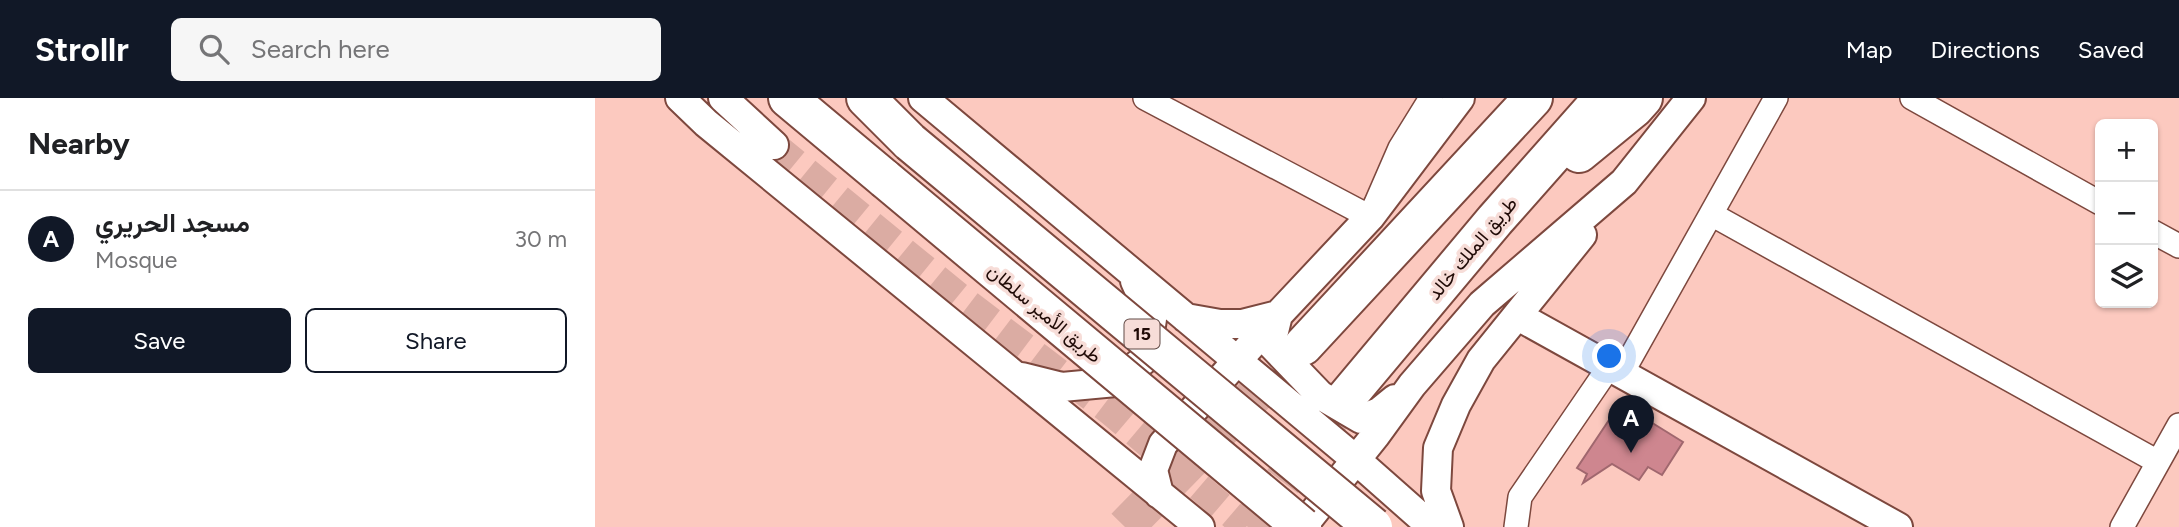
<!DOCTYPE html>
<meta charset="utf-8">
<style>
body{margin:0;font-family:Figtree,Vazirmatn,sans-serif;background:#f6f6f6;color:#202124}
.controls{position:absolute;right:21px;top:21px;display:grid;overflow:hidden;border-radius:10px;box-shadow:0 2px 5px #0004}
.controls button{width:63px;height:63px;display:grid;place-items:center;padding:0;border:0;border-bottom:2px solid #e0e0e0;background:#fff;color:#202124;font:35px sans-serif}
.you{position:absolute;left:1015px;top:259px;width:24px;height:24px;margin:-18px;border:5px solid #fff;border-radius:50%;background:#1a73e8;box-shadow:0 0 0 10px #1a73e833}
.badge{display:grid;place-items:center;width:46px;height:46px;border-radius:50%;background:#111827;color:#fff;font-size:23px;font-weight:700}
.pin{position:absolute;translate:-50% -58px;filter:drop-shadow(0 2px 4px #0008)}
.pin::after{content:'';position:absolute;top:37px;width:24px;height:21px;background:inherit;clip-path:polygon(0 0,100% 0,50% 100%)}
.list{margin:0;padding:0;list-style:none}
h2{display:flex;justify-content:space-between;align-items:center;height:91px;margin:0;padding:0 28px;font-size:30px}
h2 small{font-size:23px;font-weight:400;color:#757577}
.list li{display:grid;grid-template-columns:46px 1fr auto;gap:21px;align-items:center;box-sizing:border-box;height:98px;padding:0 28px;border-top:2px solid #e0e0e0}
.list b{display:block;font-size:26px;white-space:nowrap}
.list p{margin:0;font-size:23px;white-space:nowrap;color:#757577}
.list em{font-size:23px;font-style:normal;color:#757577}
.actions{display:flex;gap:14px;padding:21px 28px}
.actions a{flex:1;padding:16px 0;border:2px solid #111827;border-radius:10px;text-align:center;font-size:24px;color:#111827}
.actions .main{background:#111827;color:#fff}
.icon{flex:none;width:38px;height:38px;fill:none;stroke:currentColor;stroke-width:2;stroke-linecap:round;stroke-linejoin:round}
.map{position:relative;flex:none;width:1584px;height:429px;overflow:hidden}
header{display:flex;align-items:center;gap:42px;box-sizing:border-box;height:98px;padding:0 35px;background:#111827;color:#fff}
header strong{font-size:33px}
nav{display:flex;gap:38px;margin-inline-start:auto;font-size:24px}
.search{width:490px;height:63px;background:#f6f6f6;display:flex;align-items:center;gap:18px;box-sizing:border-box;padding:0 24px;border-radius:10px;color:#757577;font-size:26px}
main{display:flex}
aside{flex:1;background:#fff}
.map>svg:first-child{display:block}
.building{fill:#ce868f;stroke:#a0676e;stroke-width:2}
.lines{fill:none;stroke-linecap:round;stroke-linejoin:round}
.tertiary-tunnel{stroke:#dbaca3;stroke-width:28;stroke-dasharray:28 14;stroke-linecap:butt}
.motorway-tunnel{stroke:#dbaca3;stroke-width:38;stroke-dasharray:38 19;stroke-linecap:butt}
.minor-casing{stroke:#7d483e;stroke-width:26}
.tertiary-casing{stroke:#7d483e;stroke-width:32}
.motorway-casing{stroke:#7d483e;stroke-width:42}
.minor{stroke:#fff;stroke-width:23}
.tertiary{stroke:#fff;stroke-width:28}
.motorway{stroke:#fff;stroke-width:38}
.motorway-bridge-casing{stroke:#7d483e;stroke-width:42;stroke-linecap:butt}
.motorway-bridge{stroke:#fff;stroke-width:38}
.labels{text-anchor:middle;stroke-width:7;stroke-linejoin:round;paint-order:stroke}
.shield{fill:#f7ddd8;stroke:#604a46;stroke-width:2}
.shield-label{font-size:18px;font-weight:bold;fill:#200b07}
.street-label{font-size:19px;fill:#200b07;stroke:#f7ddd8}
</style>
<header>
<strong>Strollr</strong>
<div class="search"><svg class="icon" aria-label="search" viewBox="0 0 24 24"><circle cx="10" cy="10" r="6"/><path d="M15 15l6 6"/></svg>Search here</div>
<nav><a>Map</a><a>Directions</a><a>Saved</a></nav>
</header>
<main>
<aside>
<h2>Nearby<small></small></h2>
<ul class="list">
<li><span class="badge">A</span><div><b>مسجد الحريري</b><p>Mosque</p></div><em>30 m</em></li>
</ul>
<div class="actions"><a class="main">Save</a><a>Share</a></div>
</aside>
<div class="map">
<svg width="1584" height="429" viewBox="0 0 1584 429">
<rect width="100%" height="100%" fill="#fcc9bf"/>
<path class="building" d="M1018 316 1038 328 1046 318 1088 344 1067 377 1053 369 1044 382 1017 366 988 385 992 376 982 370Z"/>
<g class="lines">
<path class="tertiary-tunnel" d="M179 47 367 201 516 314 651 429"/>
<path class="motorway-tunnel" d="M530 429 708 248
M653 429 750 301"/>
<g class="minor-casing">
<path id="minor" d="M550 0 775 119 805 50 836 0
M1317 0 1505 105
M1116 116 1563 364
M1558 134 1584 148
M1027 275 1181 0
M921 429 925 399 1014 269
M1527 429 1584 327"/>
</g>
<g class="tertiary-casing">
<path id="tertiary" d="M85 0 111 25 605 429
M128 0 179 47
M328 0 760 361 837 429
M923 218 1303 429
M591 220 625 226H647L683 217 676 246 725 297 766 321 784 314 800 301
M427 279 467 289 521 284 551 260 557 221 540 183
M564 396 558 372 568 346 683 217 775 119 865 0
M707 429 780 338 817 287 887 206 1029 84 1096 0
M854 429 841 393 843 350 861 307 886 262 987 137"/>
</g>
<g class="motorway-casing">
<path id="motorway" d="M193 0 290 81
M271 0 315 44
M984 55 1039 10 1048 0
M708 248 938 0
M750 301 900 122 1008 0"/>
</g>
<use href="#minor" class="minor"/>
<use href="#tertiary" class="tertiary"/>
<use href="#motorway" class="motorway"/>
<g class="motorway-bridge-casing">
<path id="motorway-bridge" d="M315 44 778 429
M290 81 707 429"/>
</g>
<use href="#motorway-bridge" class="motorway-bridge"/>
</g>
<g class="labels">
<rect class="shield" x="529.5" y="221.5" width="35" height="29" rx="5"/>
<g class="shield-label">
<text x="547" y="242">15</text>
</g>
<g class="street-label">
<text transform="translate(877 150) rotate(-50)" y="7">طريق الملك خالد</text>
<text transform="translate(450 215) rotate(40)" y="7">طريق الأمير سلطان</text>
</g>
</g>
</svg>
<div class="controls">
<button>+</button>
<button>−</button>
<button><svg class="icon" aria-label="layers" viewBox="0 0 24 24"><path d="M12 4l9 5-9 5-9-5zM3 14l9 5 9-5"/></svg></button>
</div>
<div class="you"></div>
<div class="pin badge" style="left:1036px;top:355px">A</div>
</div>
</main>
